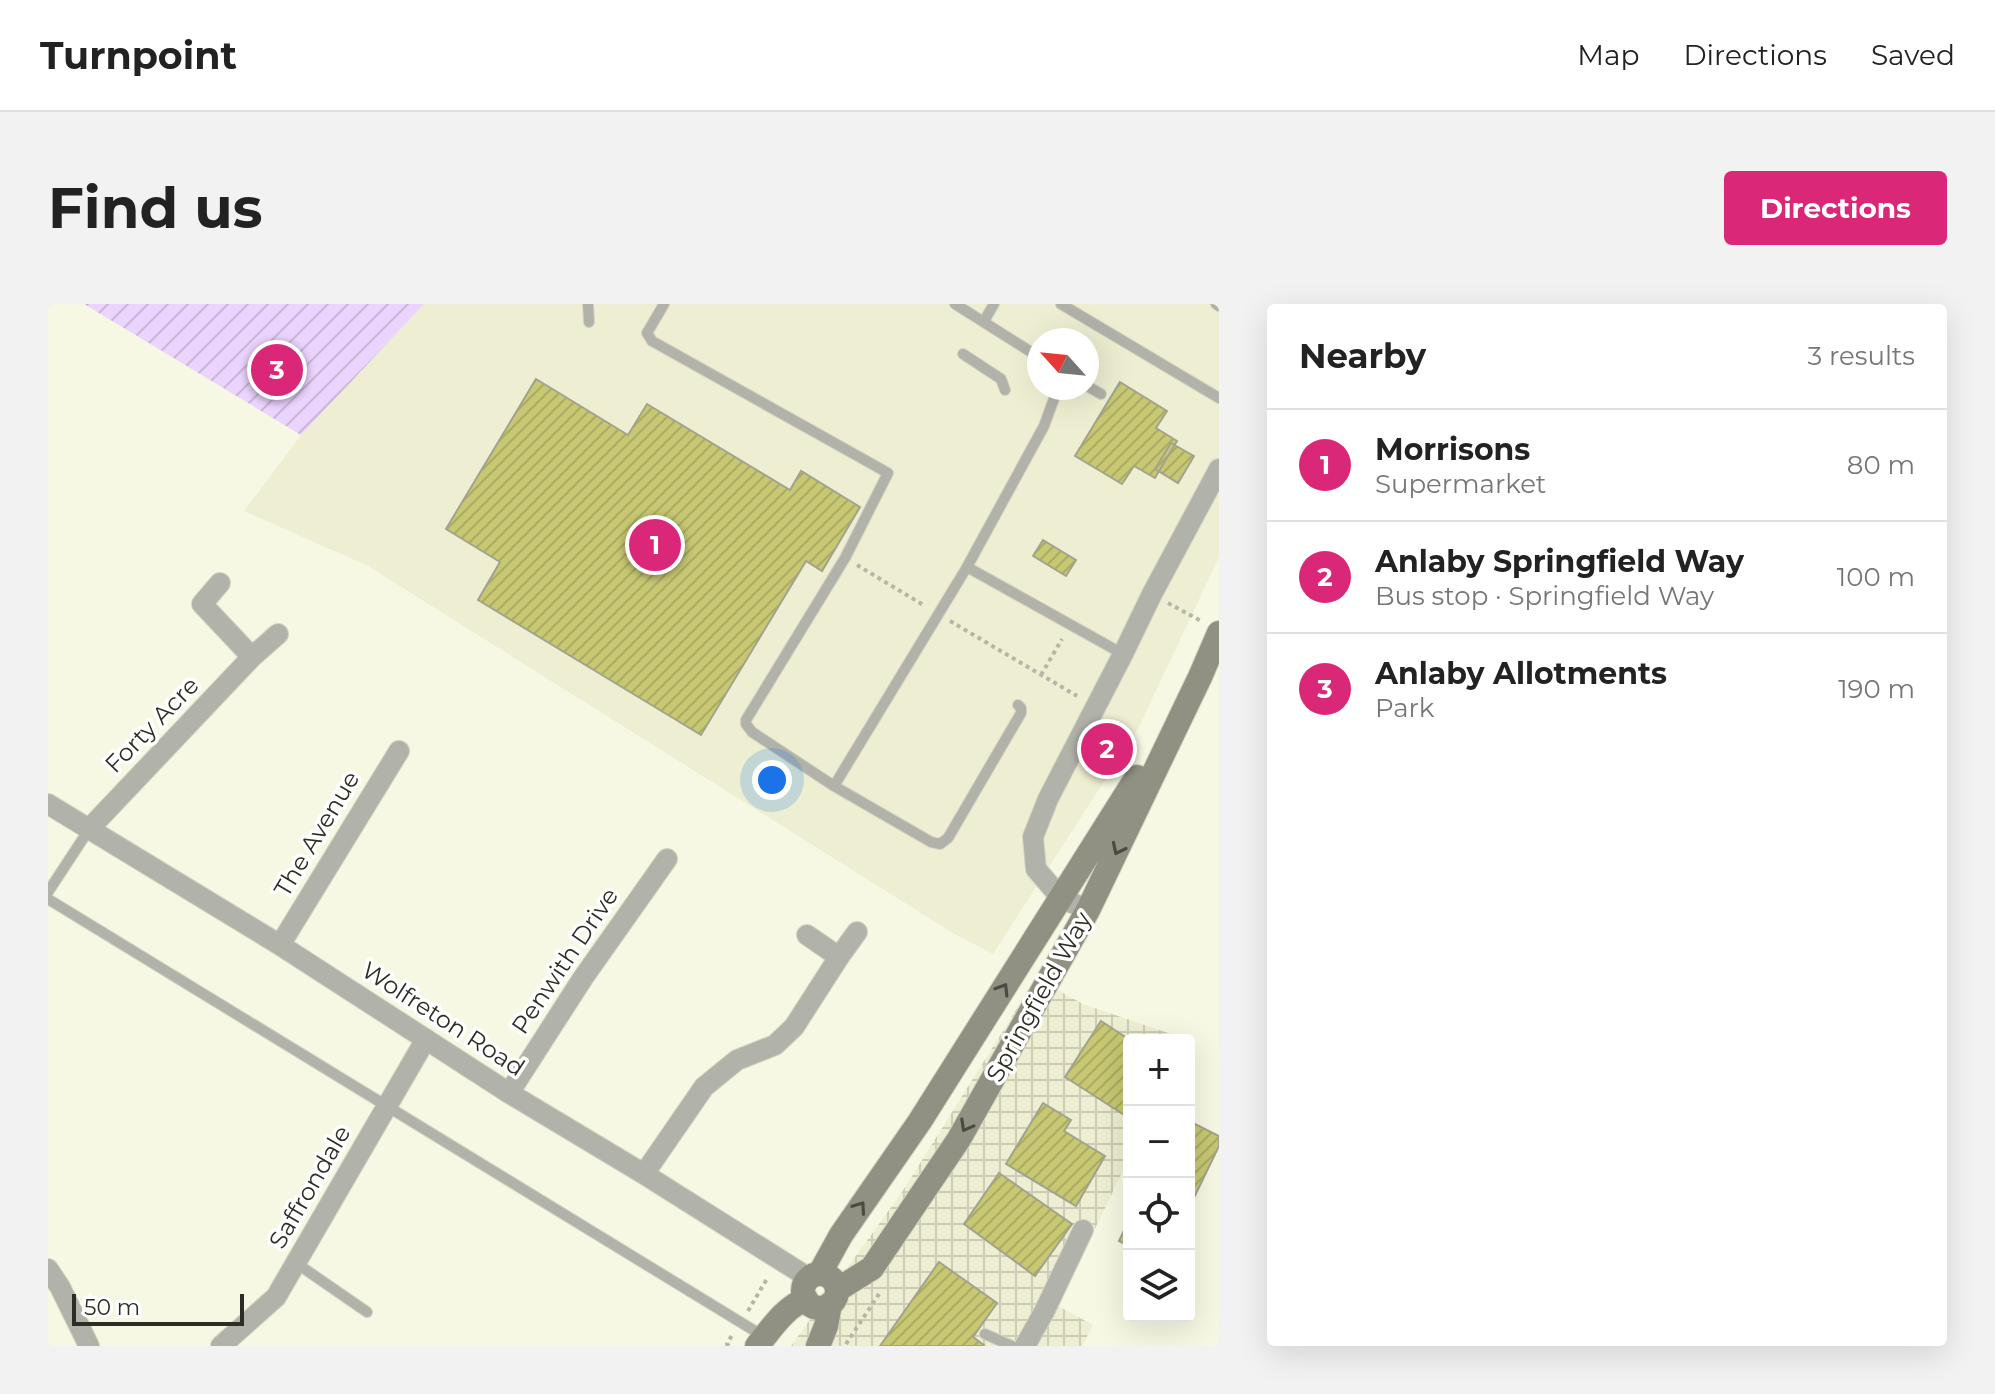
<!DOCTYPE html>
<meta charset="utf-8">
<style>
body{margin:0;font-family:Montserrat,sans-serif;background:#f2f2f2;color:#222}
.controls{position:absolute;right:24px;bottom:24px;display:grid;overflow:hidden;border-radius:8px;box-shadow:0 8px 32px #0002}
.controls button{width:72px;height:72px;display:grid;place-items:center;padding:0;border:0;border-bottom:2px solid #e0e0e0;background:#fff;color:#222;font:40px sans-serif}
.compass{position:absolute;left:979px;top:24px;width:72px;height:72px;border-radius:50%;background:#fff;box-shadow:0 8px 32px #0002;rotate:297deg}
.scale{position:absolute;left:24px;bottom:20px;width:172px;box-sizing:border-box;padding-left:8px;border:4px solid #2d2d25;border-top:0;font-size:22px;line-height:28px;white-space:nowrap;color:#2d2d25;-webkit-text-stroke:6px #fff;paint-order:stroke}
.you{position:absolute;left:724px;top:476px;width:28px;height:28px;margin:-20px;border:6px solid #fff;border-radius:50%;background:#1a73e8;box-shadow:0 0 0 12px #1a73e833}
.badge{display:grid;place-items:center;width:52px;height:52px;border-radius:50%;background:#db2777;color:#fff;font-size:26px;font-weight:700}
.pin{position:absolute;translate:-50% -50%;border:4px solid #fff;box-shadow:0 2px 8px #0006}
.list{margin:0;padding:0;list-style:none}
h2{display:flex;justify-content:space-between;align-items:center;height:104px;margin:0;padding:0 32px;font-size:34px}
h2 small{font-size:26px;font-weight:400;color:#767676}
.list li{display:grid;grid-template-columns:52px 1fr auto;gap:24px;align-items:center;box-sizing:border-box;height:112px;padding:0 32px;border-top:2px solid #e0e0e0}
.list b{display:block;font-size:30px;white-space:nowrap}
.list p{margin:0;font-size:26px;white-space:nowrap;color:#767676}
.list em{font-size:26px;font-style:normal;color:#767676}
.icon{flex:none;width:44px;height:44px;fill:none;stroke:currentColor;stroke-width:2;stroke-linecap:round;stroke-linejoin:round}
.map{position:relative;flex:none;width:1171px;height:1042px;overflow:hidden;border-radius:8px}
header{display:flex;align-items:center;gap:48px;box-sizing:border-box;height:112px;padding:0 40px;background:#fff;border-bottom:2px solid #e0e0e0}
header strong{font-size:38px}
nav{display:flex;gap:44px;margin-inline-start:auto;font-size:28px}
.intro{display:flex;align-items:center;justify-content:space-between;box-sizing:border-box;height:192px;padding:0 48px}
h1{margin:0;font-size:56px}
.button{padding:20px 36px;border-radius:8px;background:#db2777;color:#fff;font-size:28px;font-weight:700}
main{display:flex;gap:48px;padding:0 48px}
aside{flex:1;background:#fff;border-radius:8px;box-shadow:0 8px 32px #0002}
.map>svg:first-child{display:block}
.built{fill:#eeefd2;fill-rule:evenodd}
.industrial{fill:url(#industrial-grid)}
.garden{fill:url(#garden-furrows)}
.building{fill:url(#building-hatch);stroke:#a2a38f;stroke-width:2}
.lines{fill:none;stroke-linecap:round;stroke-linejoin:round}
.service-casing{stroke:#d3d3c1;stroke-width:12}
.minor-casing{stroke:#d3d3c1;stroke-width:22}
.secondary-casing{stroke:#d3d3c1;stroke-width:26}
.path{stroke:#b6b6a6;stroke-width:4;stroke-dasharray:4 4;stroke-linecap:butt}
.service{stroke:#b1b2a9;stroke-width:10}
.minor{stroke:#b1b2a9;stroke-width:20}
.secondary{stroke:#909083;stroke-width:24}
.oneway{stroke:#4b4b41}
.labels{text-anchor:middle;stroke-width:7;stroke-linejoin:round;paint-order:stroke}
.street-label{font-size:24px;fill:#2d2d25;stroke:#fff}
</style>
<header>
<strong>Turnpoint</strong>
<nav><a>Map</a><a>Directions</a><a>Saved</a></nav>
</header>
<div class="intro"><h1>Find us</h1><a class="button">Directions</a></div>
<main>
<div class="map">
<svg width="1171" height="1042" viewBox="0 0 1171 1042">
<defs>
<pattern id="industrial-grid" width="8" height="8" patternUnits="userSpaceOnUse" patternTransform="scale(2)"><rect width="8" height="8" fill="#eeefd2"/><path d="M0 4h8M4 0v8" fill="none" stroke="#cccdb4"/></pattern>
<pattern id="garden-furrows" width="10" height="10" patternUnits="userSpaceOnUse" patternTransform="scale(2)"><rect width="10" height="10" fill="#ebd4fd"/><path d="M-1 1l2-2M0 10L10 0M9 11l2-2" fill="none" stroke="#cab6d9"/></pattern>
<pattern id="building-hatch" width="6" height="6" patternUnits="userSpaceOnUse" patternTransform="scale(2)"><rect width="6" height="6" fill="#c7c871"/><path d="M-1 1l2-2M0 6l6-6M5 7l2-2" fill="none" stroke="#abac62"/></pattern>
</defs>
<rect width="100%" height="100%" fill="#f7f8e3"/>
<path class="built" d="M376 0H1171V253L1091 423 945 650 903 628 320 262 196 207 253 131ZM991 36H1039V84H991Z"/>
<path class="industrial" d="M988 674 1035 700 1138 735 1081 736V854L1010 1002 1045 1021 1034 1042H743L854 888Z"/>
<path class="garden" d="M36 0H376L253 131Z"/>
<path class="building" d="M488 75 580 131 599 100 742 186 753 167 812 203 774 267 758 257 653 431 430 296 452 258 398 225Z
M1072 78 1119 107 1108 124 1129 137 1107 174 1086 162 1074 180 1027 152Z
M1123 139 1146 152 1130 179 1107 165Z
M995 236 1028 256 1018 272 985 252Z
M1053 717 1082 736 1081 814 1017 773Z
M995 799 1023 816 1016 827 1057 852 1028 902 958 860Z
M1141 817 1171 832V842L1141 904Z
M951 869 1024 920 987 972 916 920Z
M1081 916V942L1071 937Z
M891 958 949 999 925 1033 936 1041 935 1042H832Z"/>
<g class="lines">
<g class="service-casing">
<path id="service" d="M540 0 541 18
M616 0 599 29 604 37 840 169 797 254 698 416V420L704 428 786 482 883 538 892 540 900 534 973 409V404L970 401
M907 0 991 53
M1013 0 1171 94
M1168 0 1171 2
M936 17 946 0
M915 50 953 75 957 86
M1039 82 1053 90
M919 263 996 122 1008 89 1007 84
M786 482 919 263 1075 350
M0 588 42 524
M0 595 715 1032
M248 959 319 1008
M937 1030 964 1042"/>
</g>
<g class="minor-casing">
<path id="minor" d="M172 279 154 300 204 353
M0 500 232 641 461 789 596 870 761 974
M42 524 204 353 230 330
M1040 606 1013 594 988 565 985 533 1000 495 1075 350 1104 290 1171 165
M759 631 791 653
M232 641 351 447
M461 789 535 674 619 555
M596 870 656 783 689 756 727 741 746 723 791 653 809 628
M0 965 12 983 41 1042
M173 1042 228 993 378 735
M977 1042 996 1008 1035 926"/>
</g>
<g class="secondary-casing">
<path id="secondary" d="M772 969 793 931 872 817 1089 473
M755 987a17 17 0 1 1 34 0a17 17 0 1 1-34 0Z
M789 986 824 964 911 835 1040 606 1152 373 1171 329
M709 1042C724 1024 736 1004 758 995
M770 1042 778 1022 782 1000"/>
</g>
<path class="path" d="M809 261 877 302
M1120 299 1155 318
M902 317 1029 392
M993 371 1014 335
M700 1007 720 973
M798 1040 833 987
M681 1042 679 1040 684 1031"/>
<use href="#service" class="service"/>
<use href="#minor" class="minor"/>
<use href="#secondary" class="secondary"/>
</g>
<defs><path id="oneway-chevron" d="M-2-3.5L2.5 0L-2 3.5" fill="none" stroke-width="1.6" stroke-linecap="round" stroke-linejoin="round" transform="scale(2)"/></defs>
<g class="oneway">
<use href="#oneway-chevron" transform="translate(1070 545) rotate(116)"/>
<use href="#oneway-chevron" transform="translate(955 685) rotate(-58)"/>
<use href="#oneway-chevron" transform="translate(918 822) rotate(119)"/>
<use href="#oneway-chevron" transform="translate(812 903) rotate(-55)"/>
</g>
<g class="labels">
<g class="street-label">
<text transform="translate(104 421) rotate(-46)" y="8">Forty Acre</text>
<text transform="translate(269 530) rotate(-59)" y="8">The Avenue</text>
<text transform="translate(517 657) rotate(-56)" y="8">Penwith Drive</text>
<text transform="translate(991 693) rotate(-61)" y="8">Springfield Way</text>
<text transform="translate(395 715) rotate(33)" y="8">Wolfreton Road</text>
<text transform="translate(262 883) rotate(-60)" y="8">Saffrondale</text>
</g>
</g>
</svg>
<div class="controls">
<button>+</button>
<button>−</button>
<button><svg class="icon" aria-label="locate" viewBox="0 0 24 24"><circle cx="12" cy="12" r="6"/><path d="M12 2v4M12 18v4M2 12h4M18 12h4"/></svg></button>
<button><svg class="icon" aria-label="layers" viewBox="0 0 24 24"><path d="M12 4l9 5-9 5-9-5zM3 14l9 5 9-5"/></svg></button>
</div>
<svg class="compass" viewBox="-18 -18 36 36"><path d="M0-13l5 13h-10z" fill="#e53935"/><path d="M0 13l5-13h-10z" fill="#767676"/></svg>
<div class="scale">50 m</div>
<div class="you"></div>
<div class="pin badge" style="left:607px;top:241px">1</div>
<div class="pin badge" style="left:1059px;top:445px">2</div>
<div class="pin badge" style="left:229px;top:66px">3</div>
</div>
<aside>
<h2>Nearby<small>3 results</small></h2>
<ul class="list">
<li><span class="badge">1</span><div><b>Morrisons</b><p>Supermarket</p></div><em>80 m</em></li>
<li><span class="badge">2</span><div><b>Anlaby Springfield Way</b><p>Bus stop · Springfield Way</p></div><em>100 m</em></li>
<li><span class="badge">3</span><div><b>Anlaby Allotments</b><p>Park</p></div><em>190 m</em></li>
</ul>
</aside>
</main>
